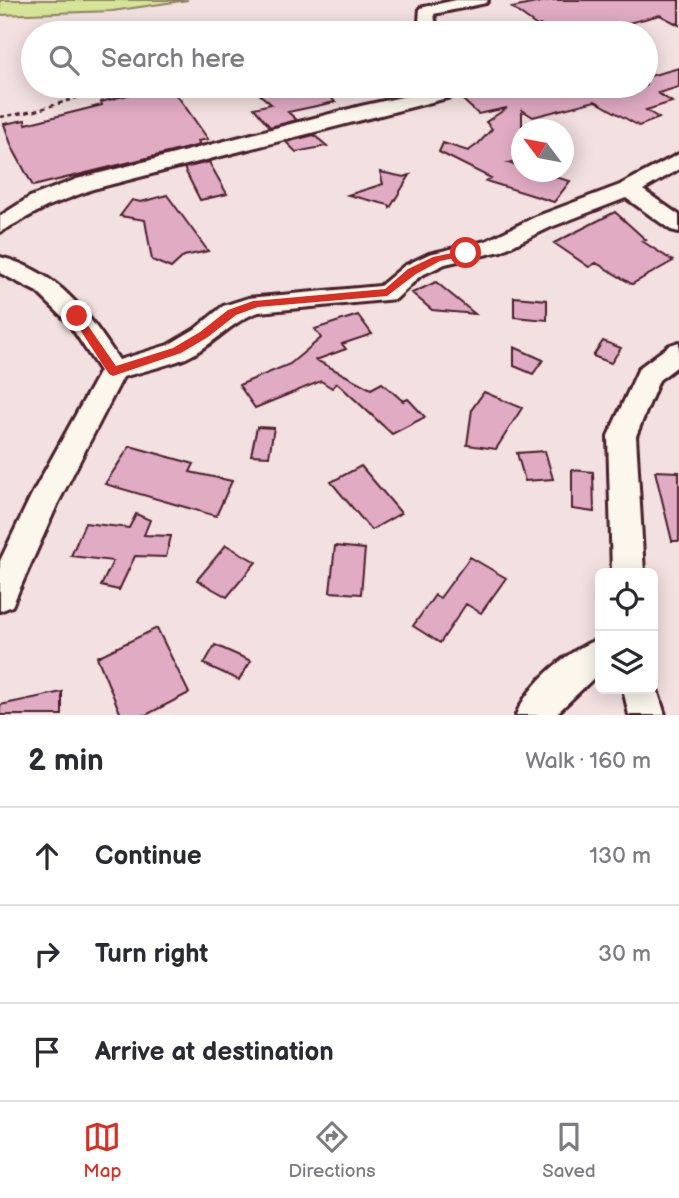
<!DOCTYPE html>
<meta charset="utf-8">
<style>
body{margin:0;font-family:"Balsamiq Sans",sans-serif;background:#f2f2f3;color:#2b2b33}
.controls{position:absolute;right:21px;bottom:21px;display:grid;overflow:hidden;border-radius:10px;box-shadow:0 4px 18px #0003}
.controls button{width:63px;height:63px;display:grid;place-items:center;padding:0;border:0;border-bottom:2px solid #e1e1e2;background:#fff;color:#2b2b33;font:35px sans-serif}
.compass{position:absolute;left:511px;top:119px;width:63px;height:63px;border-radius:50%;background:#fff;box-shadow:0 4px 18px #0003;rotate:302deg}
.stop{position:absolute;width:21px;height:21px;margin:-16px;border:5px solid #d93025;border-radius:50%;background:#fff}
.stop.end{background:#d93025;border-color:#fff;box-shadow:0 2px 7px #0008}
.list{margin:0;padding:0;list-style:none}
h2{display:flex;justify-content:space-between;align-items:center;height:91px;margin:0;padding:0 28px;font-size:30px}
h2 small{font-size:23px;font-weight:400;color:#7c7c81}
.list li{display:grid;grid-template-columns:46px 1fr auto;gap:21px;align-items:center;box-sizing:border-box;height:98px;padding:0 28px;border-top:2px solid #e1e1e2}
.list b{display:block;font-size:26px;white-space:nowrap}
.list em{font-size:23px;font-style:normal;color:#7c7c81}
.icon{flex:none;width:38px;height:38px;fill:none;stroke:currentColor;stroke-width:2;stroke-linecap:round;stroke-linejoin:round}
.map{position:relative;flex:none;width:679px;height:715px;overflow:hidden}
.search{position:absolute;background:#fff;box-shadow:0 4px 18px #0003;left:21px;right:21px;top:21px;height:77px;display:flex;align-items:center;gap:18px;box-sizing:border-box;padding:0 24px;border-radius:38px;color:#7c7c81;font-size:26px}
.sheet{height:385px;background:#fff}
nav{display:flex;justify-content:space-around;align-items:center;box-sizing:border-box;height:98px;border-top:2px solid #e1e1e2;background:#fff;font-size:19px;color:#7c7c81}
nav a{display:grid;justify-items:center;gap:4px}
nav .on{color:#d93025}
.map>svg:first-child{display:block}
.green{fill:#d4e598;stroke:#8f8262;stroke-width:2}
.building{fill:#e0abc3;stroke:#4a1f2b;stroke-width:2}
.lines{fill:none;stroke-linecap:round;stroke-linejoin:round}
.street-casing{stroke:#4a1f2b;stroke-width:6}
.path{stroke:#4a1f2b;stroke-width:2.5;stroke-dasharray:5 3.5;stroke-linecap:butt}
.street{fill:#fbf7ec;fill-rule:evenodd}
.route{fill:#d93025}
</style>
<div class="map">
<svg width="679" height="715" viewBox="0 0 679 715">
<rect width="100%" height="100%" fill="#f3e0e0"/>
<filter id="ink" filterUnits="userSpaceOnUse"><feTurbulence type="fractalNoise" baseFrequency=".0143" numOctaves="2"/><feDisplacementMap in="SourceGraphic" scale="14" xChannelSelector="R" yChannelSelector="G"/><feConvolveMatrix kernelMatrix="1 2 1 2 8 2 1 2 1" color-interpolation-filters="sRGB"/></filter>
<g filter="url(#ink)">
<path class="green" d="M0 0H188L112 11 0 15Z"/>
<path class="building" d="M550 0H679V25L660 15 609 28 617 33H552L540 25 537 26 512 8Z
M679 68V87L658 93 672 102 646 110 659 118 639 126 595 101 533 117 522 110V159L508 163 522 167V172H537L570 181 554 202 486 181 491 178 439 152 443 143 468 151 478 144 492 129 486 122 507 108 478 114 463 100 497 92 490 86H646V77Z
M161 86H167L179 98 208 139 198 141 200 145 33 186 12 147 4 124 25 120 26 124 102 105 101 102Z
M250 86H322L335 102 288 112 297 120 270 127 254 108 271 104Z
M314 135 327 146 296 152 286 142Z
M209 162 227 194 200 200 184 168Z
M380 172 404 177 410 175 390 208 389 205 348 195 383 184Z
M167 195 208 251 184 256 171 268 152 260 145 220 120 216 132 200 141 202Z
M615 212 646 240 642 241 673 261 632 284 596 263 589 267 554 243Z
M436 282 475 314 432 310 412 293Z
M514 297 547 300V320L514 317Z
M358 315 372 334 342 344 346 349 316 360 371 389 382 383 403 401 408 399 425 417 392 434 337 383 332 388 321 381 255 408 239 385 290 364 321 338 315 329Z
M603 341 621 348 611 363 593 356Z
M514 347 543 360 533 374 514 366Z
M484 392 522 408 496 449 467 445 472 409Z
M257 427 274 428 269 456 251 455Z
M130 446 194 464 190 472 232 481 216 516 105 484Z
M545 451 553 479 525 481 517 453Z
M361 466 401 513 371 530 331 482Z
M572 470 593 472 594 512 572 509Z
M655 471 679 472V541H672Z
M136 514 150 520 144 535 171 536 166 557 135 556 119 590 101 586 113 561 71 556 85 523 129 528Z
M226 545 256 562 227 597 197 580Z
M335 546 365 549 361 594 330 592Z
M470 557 506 578 481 613 466 604 440 643 413 626 435 595 440 598Z
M157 628 189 693 146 715H121L97 657Z
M215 645 251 661 239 680 204 664Z
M62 692V715H0V705Z"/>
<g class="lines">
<g class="street-casing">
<path id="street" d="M456 0H488L486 3 434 14 435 21 446 33H429L419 22 420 8Z
M452 86H480L478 90 93 189 46 207 0 232V216L30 197 77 179 361 106Z
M679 154V169L643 190 679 215V232L671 230 626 198 551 227 501 251 445 264 420 276 396 299 259 312C231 321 213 346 186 358 166 366 143 371 123 377L57 505 12 606 0 611V561L31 496 100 371 68 322 37 292 0 273V257C59 272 87 312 119 360L168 345 195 329 223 306 248 298 380 286 404 266 429 254 486 241 535 217 620 185Z
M679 342V365L659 380 636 436 644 573H612L608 436 639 368 670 345Z
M600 638V672L555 715H516C530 682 567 651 600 638Z
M653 677 665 715H629L623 689H653Z"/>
</g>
<path class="path" d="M314 33 409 22
M0 117 35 111 114 86"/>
<use href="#street" class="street"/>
</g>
</g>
<path class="route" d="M466 250 471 253 469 255 440 261 416 274 387 296 258 307 236 315 208 337 181 353 113 376 109 374 71 316 80 314 116 366 173 348 200 332 228 310 253 301 385 289 408 269 433 257Z"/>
</svg>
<div class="controls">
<button><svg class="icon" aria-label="locate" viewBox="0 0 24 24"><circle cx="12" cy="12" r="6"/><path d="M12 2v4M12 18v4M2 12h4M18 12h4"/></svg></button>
<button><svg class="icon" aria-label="layers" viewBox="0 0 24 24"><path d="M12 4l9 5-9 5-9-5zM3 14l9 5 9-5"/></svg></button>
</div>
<svg class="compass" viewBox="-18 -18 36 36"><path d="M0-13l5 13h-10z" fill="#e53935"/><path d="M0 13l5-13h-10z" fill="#7c7c81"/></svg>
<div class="stop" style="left:466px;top:253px"></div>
<div class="stop end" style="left:77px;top:316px"></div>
<div class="search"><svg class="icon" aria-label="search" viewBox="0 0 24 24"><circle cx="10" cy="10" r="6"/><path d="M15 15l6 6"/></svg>Search here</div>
</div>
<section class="sheet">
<h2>2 min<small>Walk · 160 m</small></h2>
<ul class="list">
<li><svg class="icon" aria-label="ahead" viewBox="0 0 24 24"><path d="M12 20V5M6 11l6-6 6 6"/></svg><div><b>Continue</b></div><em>130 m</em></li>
<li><svg class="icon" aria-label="right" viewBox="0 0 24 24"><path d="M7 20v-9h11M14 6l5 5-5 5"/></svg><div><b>Turn right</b></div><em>30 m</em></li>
<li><svg class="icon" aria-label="arrive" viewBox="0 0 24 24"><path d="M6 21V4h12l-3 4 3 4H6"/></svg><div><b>Arrive at destination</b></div></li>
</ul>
</section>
<nav>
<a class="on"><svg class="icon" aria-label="map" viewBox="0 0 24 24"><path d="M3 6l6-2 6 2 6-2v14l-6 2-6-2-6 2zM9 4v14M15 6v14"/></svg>Map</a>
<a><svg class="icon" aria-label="directions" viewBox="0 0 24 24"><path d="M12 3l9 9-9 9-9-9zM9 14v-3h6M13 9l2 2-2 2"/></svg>Directions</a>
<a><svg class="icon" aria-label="saved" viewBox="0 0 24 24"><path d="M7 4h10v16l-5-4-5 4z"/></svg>Saved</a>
</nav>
